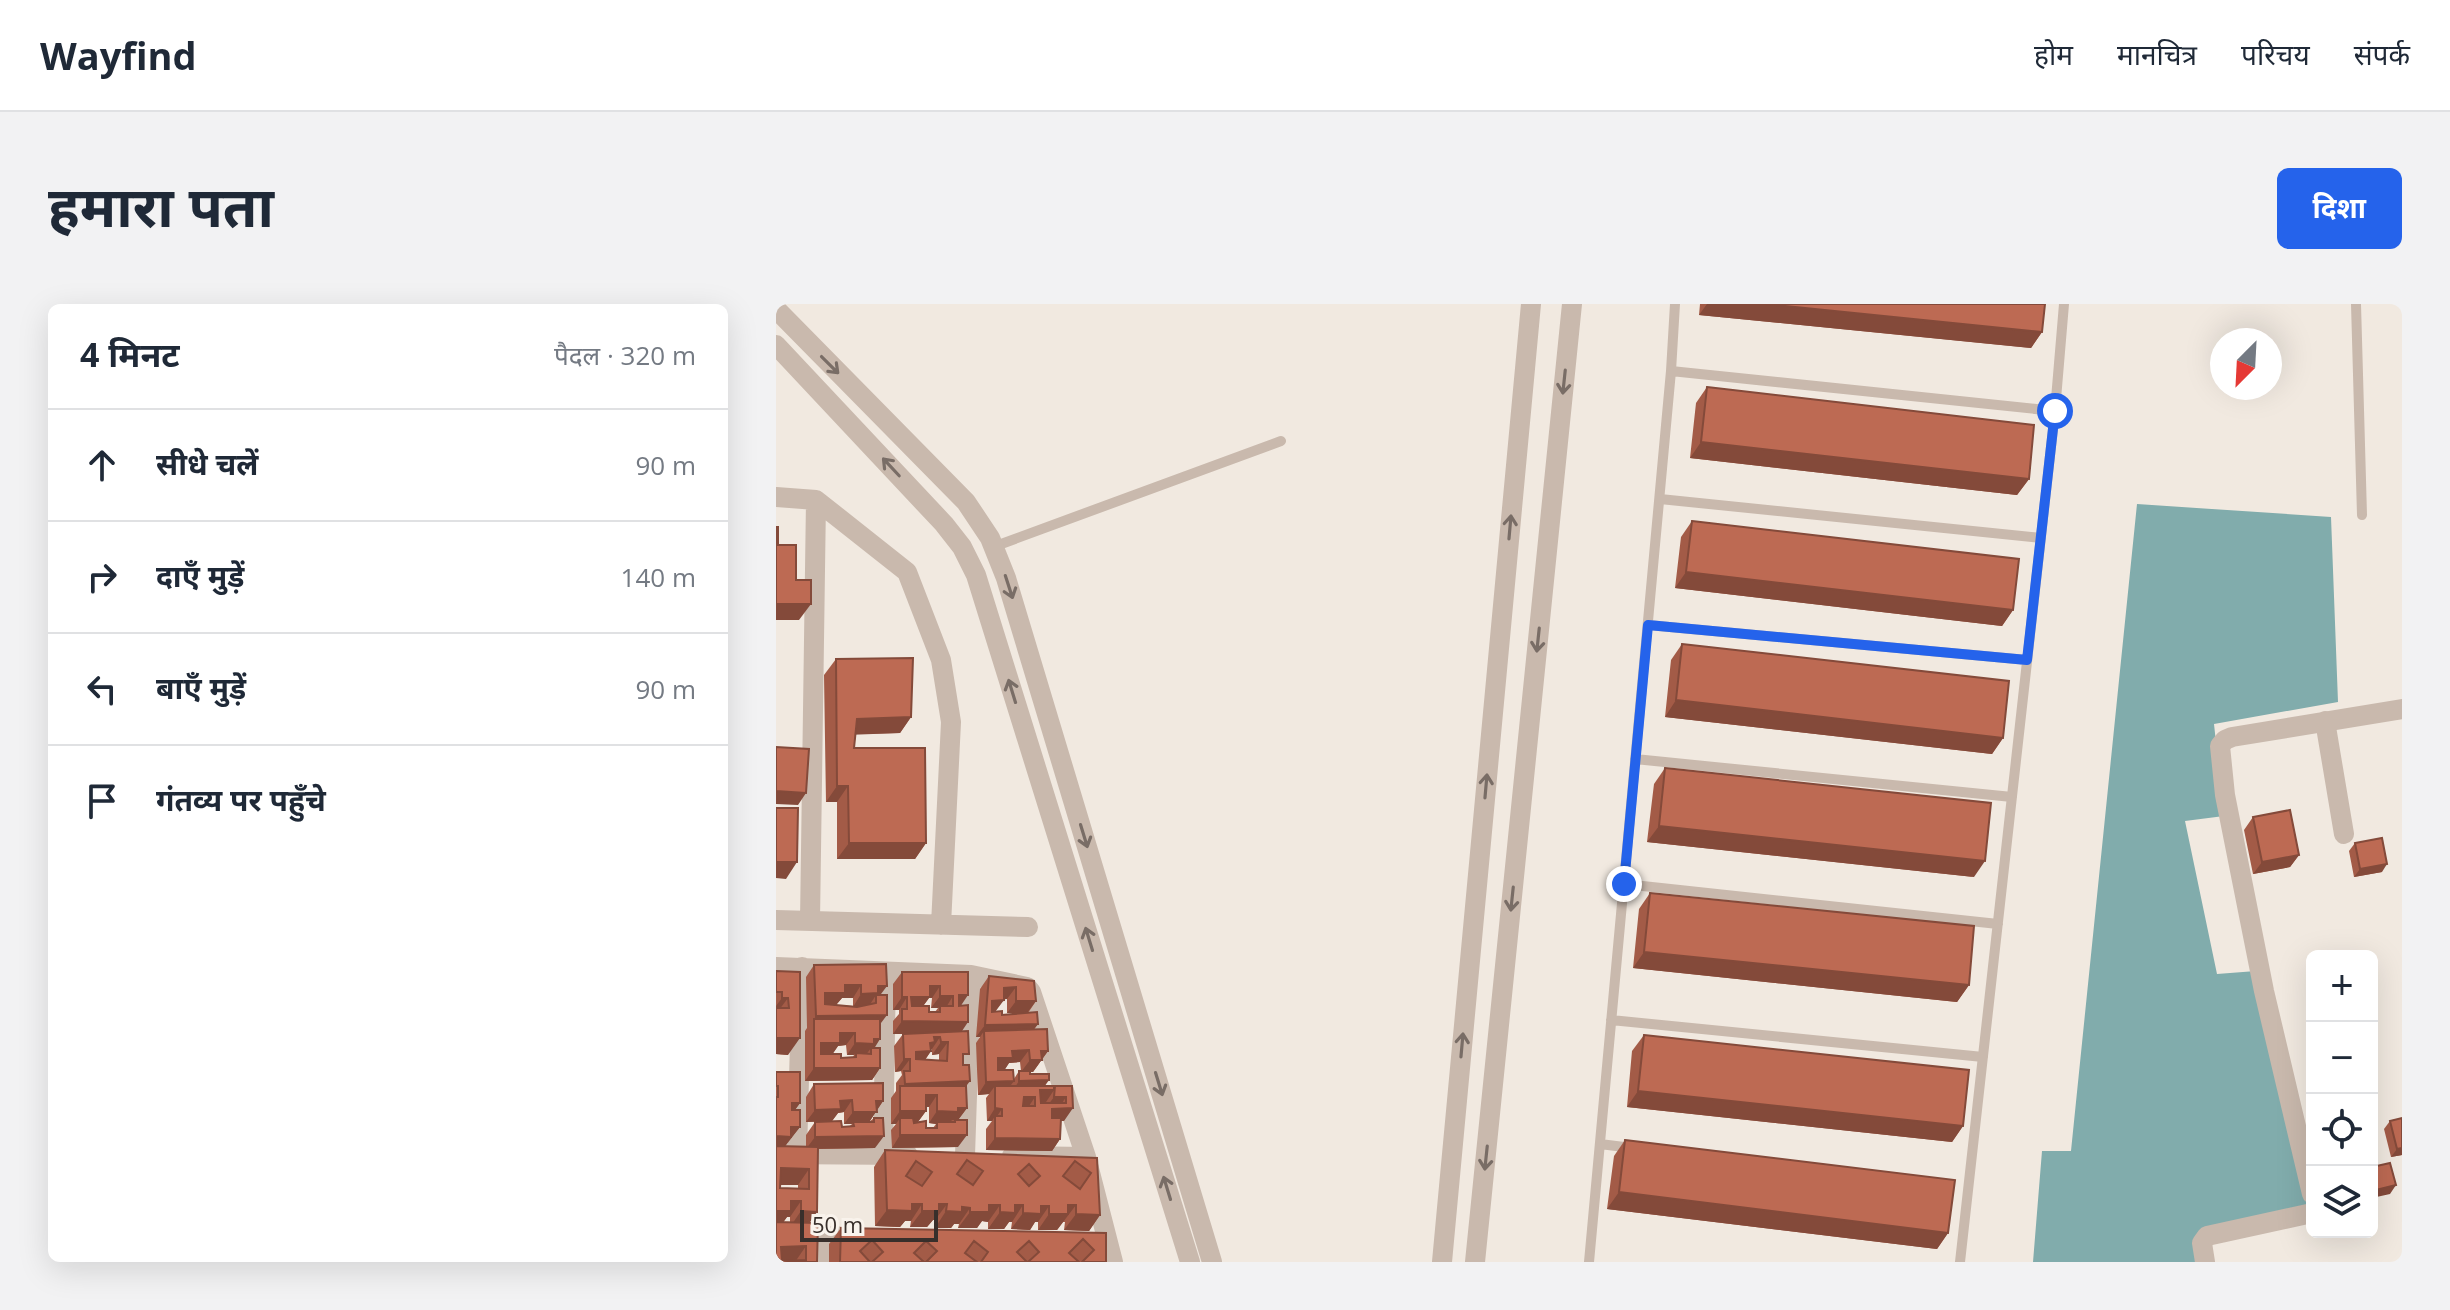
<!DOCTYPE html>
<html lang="hi">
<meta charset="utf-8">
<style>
body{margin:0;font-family:"Open Sans","Noto Sans Devanagari",sans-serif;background:#f2f2f3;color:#1f2937}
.controls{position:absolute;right:24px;bottom:24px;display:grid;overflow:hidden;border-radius:12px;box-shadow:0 8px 32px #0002}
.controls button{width:72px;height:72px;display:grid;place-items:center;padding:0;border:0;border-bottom:2px solid #e0e1e3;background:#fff;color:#1f2937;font:40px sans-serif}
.compass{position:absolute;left:1434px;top:24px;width:72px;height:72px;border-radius:50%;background:#fff;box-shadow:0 8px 32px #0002;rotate:204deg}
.scale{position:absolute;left:24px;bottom:20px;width:138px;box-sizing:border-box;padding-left:8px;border:4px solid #382f2b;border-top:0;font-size:22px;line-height:28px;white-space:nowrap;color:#382f2b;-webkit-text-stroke:6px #f9f3ec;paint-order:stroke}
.stop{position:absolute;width:24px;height:24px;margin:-18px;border:6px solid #2563eb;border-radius:50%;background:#fff}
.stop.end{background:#2563eb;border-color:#fff;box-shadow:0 2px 8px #0008}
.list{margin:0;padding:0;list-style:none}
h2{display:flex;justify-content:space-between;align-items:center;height:104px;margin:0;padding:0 32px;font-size:34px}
h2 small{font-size:26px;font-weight:400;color:#747a83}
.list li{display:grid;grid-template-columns:52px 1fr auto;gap:24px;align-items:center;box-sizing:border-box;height:112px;padding:0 32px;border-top:2px solid #e0e1e3}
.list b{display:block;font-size:30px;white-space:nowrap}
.list em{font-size:26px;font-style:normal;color:#747a83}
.icon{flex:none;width:44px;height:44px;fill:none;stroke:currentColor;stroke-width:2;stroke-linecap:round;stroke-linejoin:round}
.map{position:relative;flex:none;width:1626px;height:958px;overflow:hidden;border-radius:12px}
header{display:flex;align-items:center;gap:48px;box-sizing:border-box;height:112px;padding:0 40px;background:#fff;border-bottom:2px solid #e0e1e3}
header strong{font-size:38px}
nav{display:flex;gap:44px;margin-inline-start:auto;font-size:28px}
.intro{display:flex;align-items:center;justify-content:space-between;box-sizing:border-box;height:192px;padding:0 48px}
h1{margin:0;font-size:56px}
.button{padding:20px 36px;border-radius:12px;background:#2563eb;color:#fff;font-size:28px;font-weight:700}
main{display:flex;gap:48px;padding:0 48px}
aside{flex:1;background:#fff;border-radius:12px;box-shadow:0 8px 32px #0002}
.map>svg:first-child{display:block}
.water{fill:#81acac}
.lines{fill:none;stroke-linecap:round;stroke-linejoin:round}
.lane{stroke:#c9b9ad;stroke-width:10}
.street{stroke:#c9b9ad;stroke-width:20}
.wall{fill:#a35b47;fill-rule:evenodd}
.shaded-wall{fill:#844a3a}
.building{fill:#bd6a53;stroke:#844a3a;stroke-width:2;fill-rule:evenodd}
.oneway{stroke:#796d66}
.route{stroke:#2563eb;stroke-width:10}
</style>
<header>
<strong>Wayfind</strong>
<nav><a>होम</a><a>मानचित्र</a><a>परिचय</a><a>संपर्क</a></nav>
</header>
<div class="intro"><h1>हमारा पता</h1><a class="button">दिशा</a></div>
<main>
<aside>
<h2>4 मिनट<small>पैदल · 320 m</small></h2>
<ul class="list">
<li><svg class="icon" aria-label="ahead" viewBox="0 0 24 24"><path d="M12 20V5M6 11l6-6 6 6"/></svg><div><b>सीधे चलें</b></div><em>90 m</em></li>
<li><svg class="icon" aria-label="right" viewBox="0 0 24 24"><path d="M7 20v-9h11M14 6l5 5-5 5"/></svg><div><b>दाएँ मुड़ें</b></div><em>140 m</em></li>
<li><svg class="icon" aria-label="left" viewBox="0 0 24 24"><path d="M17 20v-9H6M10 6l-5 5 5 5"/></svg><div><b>बाएँ मुड़ें</b></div><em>90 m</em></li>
<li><svg class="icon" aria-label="arrive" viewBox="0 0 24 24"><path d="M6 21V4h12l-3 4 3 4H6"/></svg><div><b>गंतव्य पर पहुँचे</b></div></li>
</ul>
</aside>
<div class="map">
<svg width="1626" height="958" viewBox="0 0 1626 958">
<rect width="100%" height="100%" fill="#f1e9e0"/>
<path class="water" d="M1361 200 1555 213 1562 398 1438 420 1448 512 1409 517 1441 670 1480 667 1536 875V913L1418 938 1425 958H1257L1266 847H1295Z"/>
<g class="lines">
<path class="lane" d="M1580 0 1586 211
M895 67 1279 107
M884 195 1265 234
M217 243 505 137
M872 321 1251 356
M859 455 1236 493
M848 580 1222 620
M835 716 1207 753
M824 840 856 844
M813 958 895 67 899 0
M1184 958 1279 107 1288 0"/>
<path class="street" d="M0 5 190 198 214 234 230 274 436 958
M0 41 168 220 186 243 200 271 414 958
M0 193 40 196 131 268 165 356 175 418 165 621
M1549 417 1568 530
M0 616 252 623
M34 617 40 196
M0 663 195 671 251 683 255 688 310 853 337 958
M0 850 132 851
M21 850 26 663
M107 851 110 668
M189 852 195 671
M236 852 310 853
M1536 890 1488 687 1449 491 1444 442 1449 436 1456 433 1626 405
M0 931 84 933
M46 958V932
M666 958 755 0
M699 958 796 0
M1429 958 1426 939 1431 932 1536 909"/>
</g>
<path class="wall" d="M924 0H1269L1266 28 1255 44 923 11Z
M931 83 1253 175 1241 191 914 154 920 99Z
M916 217 1237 306 1226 322 899 284 905 233Z
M906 340 1227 434 1216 450 889 413 895 356Z
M60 355 135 413 124 429 80 430 78 444 150 539 139 555H61V498H50L48 371Z
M889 464 1198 573 871 538 878 480Z
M1477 513 1523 551 1514 563 1477 570 1468 526Z
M1579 539 1606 568 1578 573 1573 547Z
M874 589 1193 681 1181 698 857 664 863 605Z
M110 660 104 691V721L98 744 104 764 96 776 29 777V727L31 724 30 673 38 661ZM66 694H77V702L60 701ZM70 741 71 751H78L77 753 65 754 56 750 62 742Z
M0 667 24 668 12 751 0 750Z
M126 668H192L185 702 187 759 190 782 191 804 182 816V843L116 844 115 826 120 820H115V794L120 787V779L126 771 125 767 119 768 118 742 127 730H132H117V717L123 710V706H117V680ZM153 694H156L155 704H162L159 708H153L147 702ZM154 745H156V751L163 750V756H149L155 747ZM150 803H153V819L160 820 157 824H150L142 818 150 807Z
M213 672 258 677 260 697 252 709 262 720 258 725 272 747 257 768H254V770L269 782H296L288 817H285L284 835 276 847 210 846V825L216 817H211L210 794 213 790 202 791 200 739 204 733H200L204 685ZM228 695H231V709H243L226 711 219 707ZM244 758 245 767H243L238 775 228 766 233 759Z
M868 731 1187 822 1176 838 851 803 856 747Z
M0 768 24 799 19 806 24 823 8 842 30 843V831L39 818 66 823 74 822 76 820H68V808L62 809 56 817 30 818V793L38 780 107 797 93 818 98 814 99 844 42 845 33 919 41 958H0ZM4 881H22V884H4ZM11 913H14V919L7 918Z
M1626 814V851L1615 853 1608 825 1614 817Z
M849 836 1172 929 1161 945 831 905 838 852Z
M109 846 321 854 324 911 313 927 288 926 289 918H287L281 926H262V918H259L254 926 235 925 236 918H233L228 925H212V918L206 917 201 924H182L183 920H178L175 924H159V916H157L151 923H134L135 917H129L124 923 99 922 98 863Z
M65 924 330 929V958H53V940Z"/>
<path class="shaded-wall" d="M931 0H990L1266 28 1255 44 923 11Z
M925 138 1253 175 1241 191 914 154Z
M910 268 1237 306 1226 322 899 284Z
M0 300H35L23 316H0Z
M900 396 1227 434 1216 450 889 413Z
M135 413 124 429 70 431 81 415Z
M61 482H72L61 498H50Z
M0 487 30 489 22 501 0 500Z
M883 522 1209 557 1198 573 871 538Z
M73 539H150L139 555H61Z
M1523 551 1514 563 1477 570 1486 558Z
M0 558H21L10 575 0 574Z
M1611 560 1606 568 1578 573 1584 565Z
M868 648 1193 681 1181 698 857 664Z
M69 681H85L77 694H66L60 701H40L49 689Z
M102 682H111L102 694 100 691 93 702 77 703 85 690Z
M154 682H164L156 694H153L145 705H131L135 693Z
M240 683 231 695 219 696 228 684Z
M183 691H192L184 703Z
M164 692H177L169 705 164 702 162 704H155Z
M126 693H131L123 706H117Z
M6 694H12L0 710V702Z
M228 696 219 708 210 709 216 697Z
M240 697H260L251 709H231Z
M111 711 102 723 38 715 40 712Z
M126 717 192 718 184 730H117Z
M262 720 253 732 208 727 204 733H200L209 721Z
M64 729H79L70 741 62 742 56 751H38L45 739Z
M158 733H164L156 745H154L155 747 146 760H134L140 748Z
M0 734H24L12 751 0 750Z
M98 735H104L96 748 95 744 89 752 80 749 78 751H71L79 739Z
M165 738H172L163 750 156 751Z
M253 746 244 758 233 759 228 767 214 766 222 754 236 747Z
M265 747H272L257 768H245L254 756Z
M128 755H134L125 767 119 768Z
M38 764H104L96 776 29 777Z
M273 776 266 786H278L270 798H259V793L235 789 243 777Z
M194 777 185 789 124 787 129 780Z
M238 777 229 789 219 782 213 790 202 791 210 778Z
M862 787 1187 822 1176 838 851 803Z
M150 791H161L153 803H141Z
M248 793H259L251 805H239Z
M278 793H290L282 805 297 804 288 817H267L269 805Z
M76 796 68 808 62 809 56 817 30 818 39 806 64 797Z
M100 797H107L92 820 77 818 76 820H68L77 808Z
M16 799H24L15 811Z
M182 804H191L182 816H176L173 820 161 818 160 820 153 819 161 807Z
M219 804 226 805 219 815V812L216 817H211Z
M124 807H150L141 819 124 814 120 820H115Z
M15 823H24L7 845H0V832Z
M124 831H191L182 843 116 844Z
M108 832 99 844 30 845 39 833Z
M219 834 284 835 276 847 210 846Z
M1626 844V851L1615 853 1621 845Z
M5 864 33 865 22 881H0Z
M1620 881 1614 890 1596 894V887Z
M843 888 1172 929 1161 945 831 905Z
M15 897H25L14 913H11L4 923H0V907Z
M136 900H146L135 917H129L124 923 99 922 111 906Z
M163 900H171L159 916H157L151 923H134L146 907Z
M213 901H224L212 918 206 917 201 924H182L194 908Z
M239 901H247L236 918H233L228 925H212L224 908Z
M292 901H300L281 926H262L273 910Z
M265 902H273L262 918H259L254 926 235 925 247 909Z
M186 903 194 904 183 920H178L175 924H159L170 907Z
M25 907 41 908 30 924 14 923Z
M300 910 324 911 313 927 288 926Z
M30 942 19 958H0L5 943Z"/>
<path class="building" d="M990 0H1269L1266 28Z
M931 83 1258 121 1253 175 925 138Z
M916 217 1243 255 1237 306 910 268Z
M0 223H2V241H20V276H35V300H0Z
M906 340 1233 377 1227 434 900 396Z
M137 354 135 413 81 415 78 444H149L150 539H73L72 482H61L60 355Z
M0 443 33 445 30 489 0 487Z
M889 464 1215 499 1209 557 883 522Z
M0 504H22L21 558H0Z
M1514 506 1523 551 1486 558 1477 513Z
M1606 534 1611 560 1584 565 1579 539Z
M874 589 1198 622 1193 681 868 648Z
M110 660 111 682H102V689L85 690V681H69V689H49V700L81 703 100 699V691H111V711L40 712 38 661Z
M0 667 24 668V734H0V704H13L12 694H6V688H0Z
M126 668H192V691H183V702L192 701V718L126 717V705H131V693H126ZM154 682H164V692H177V702H164V708H153V702H136L135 693H154Z
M213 672 258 677 260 697H240V683L228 684V696L216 697V708L226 707V711L261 708 262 720 209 721Z
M38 715H104V735H98V740L79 739V729H64V739H45V750H65V754L80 753V749L95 750V744H104V764H38Z
M271 725 272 747H265L266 756H254L253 746 236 747 237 754H222V766H237L238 777 210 778 208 727Z
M192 727 193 750H187V761H193L194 777 129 780 128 767H134V755H128L127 730ZM158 733H164L165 738H172L171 757 140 755V748L155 747 154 739 159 738Z
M868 731 1193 766 1187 822 862 787Z
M243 767H254V770H273V776L243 777Z
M0 768H24V799H16V806H24V823H15V833L0 832V793H2V782H0Z
M107 779V797H100L101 808H77L76 796 64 797 65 805 39 806 38 780Z
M124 782H190L191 804H182V808L161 807V791H150V807H124Z
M219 782H278V786H264L265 799H290V793H278L279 782H296L297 804 276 805V814H285L284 835 219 834V812H226V805L219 804ZM248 793H259V802H247Z
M98 814H107L108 832 39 833V818L65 817 66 823 78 822 77 818H98Z
M124 814H137L138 819 150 817V824H161V818H179V816H191V831H124Z
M1626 814V844L1621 845 1614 817Z
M849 836 1179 876 1172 929 843 888Z
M0 842 42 843 41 908 25 907V897H15V907H0ZM5 864 33 865V885L4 884Z
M109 846 321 854 324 911 300 910V901H292V910H273V902H265V910L247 909V901H239V909L224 908V901H213V908H194V904L186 903V908L170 907 171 900H163V907H146V900H136V907L111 906ZM191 856 207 867 197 881 181 870ZM140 857 156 868 146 882 130 872ZM299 857 315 869 304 885 287 872ZM253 860 264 872 253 882 242 870Z
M1614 859 1620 881 1596 887V863Z
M0 918 42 919 41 958H0ZM30 942V956L6 957 5 943Z
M65 924 330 929V958H306L318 946 307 935 293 949 303 958H252L263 948 253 937 241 948 251 958H205L212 948 198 937 189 949 201 958H150L161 947 150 937 138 949 148 958H96L107 948 96 936 84 947 94 958H64Z"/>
<defs><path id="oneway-shaft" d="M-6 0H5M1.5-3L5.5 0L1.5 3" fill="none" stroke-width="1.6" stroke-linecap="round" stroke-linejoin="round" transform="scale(2)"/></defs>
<g class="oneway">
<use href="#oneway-shaft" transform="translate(54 61) rotate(45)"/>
<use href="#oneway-shaft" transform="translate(788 78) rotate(96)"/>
<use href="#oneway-shaft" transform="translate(115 163) rotate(-133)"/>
<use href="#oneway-shaft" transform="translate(734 223) rotate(-85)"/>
<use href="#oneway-shaft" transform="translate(233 283) rotate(72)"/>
<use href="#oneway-shaft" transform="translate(762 336) rotate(96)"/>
<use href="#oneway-shaft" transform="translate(236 387) rotate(-107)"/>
<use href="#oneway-shaft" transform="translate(710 482) rotate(-85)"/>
<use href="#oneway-shaft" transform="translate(308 532) rotate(73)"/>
<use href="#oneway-shaft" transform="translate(736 595) rotate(96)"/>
<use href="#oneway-shaft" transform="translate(313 635) rotate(-107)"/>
<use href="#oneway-shaft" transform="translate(686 741) rotate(-85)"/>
<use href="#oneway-shaft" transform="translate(383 780) rotate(73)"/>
<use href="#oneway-shaft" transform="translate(710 854) rotate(96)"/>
<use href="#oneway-shaft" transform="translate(391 884) rotate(-107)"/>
</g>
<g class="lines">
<path class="route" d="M848 580 872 321 1251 356 1279 107"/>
</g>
</svg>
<div class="controls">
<button>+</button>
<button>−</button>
<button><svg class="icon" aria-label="locate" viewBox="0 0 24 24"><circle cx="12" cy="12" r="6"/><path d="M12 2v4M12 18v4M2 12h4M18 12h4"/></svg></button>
<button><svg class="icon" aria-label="layers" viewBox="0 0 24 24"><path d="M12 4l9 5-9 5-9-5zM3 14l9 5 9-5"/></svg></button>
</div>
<svg class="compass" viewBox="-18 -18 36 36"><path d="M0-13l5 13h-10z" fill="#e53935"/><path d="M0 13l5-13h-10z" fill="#747a83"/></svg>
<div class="scale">50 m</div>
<div class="stop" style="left:1279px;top:107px"></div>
<div class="stop end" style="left:848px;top:580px"></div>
</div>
</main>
